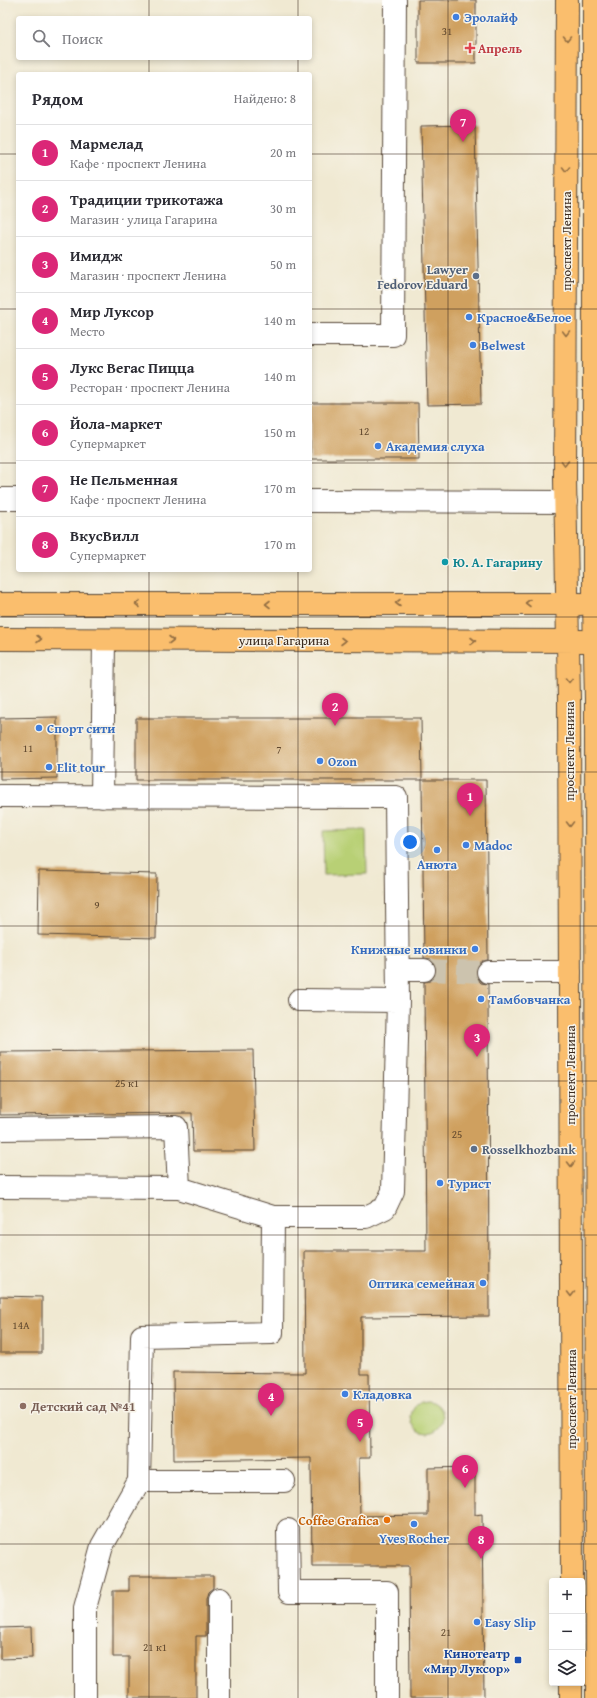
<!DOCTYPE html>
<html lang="ru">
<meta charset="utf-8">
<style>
body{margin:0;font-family:"Gentium Book Plus",serif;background:#f2f2f3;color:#2b2b33}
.controls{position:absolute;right:12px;bottom:12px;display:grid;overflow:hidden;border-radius:4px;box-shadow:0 2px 6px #0003}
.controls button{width:36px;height:36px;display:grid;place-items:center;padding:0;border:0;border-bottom:1px solid #e1e1e2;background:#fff;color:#2b2b33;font:20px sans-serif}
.you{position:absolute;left:410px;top:842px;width:14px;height:14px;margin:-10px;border:3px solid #fff;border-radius:50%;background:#1a73e8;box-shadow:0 0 0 6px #1a73e833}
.badge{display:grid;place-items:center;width:26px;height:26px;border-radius:50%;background:#db2777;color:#fff;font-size:13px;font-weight:700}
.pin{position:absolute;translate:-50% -33px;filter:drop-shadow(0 1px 2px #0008)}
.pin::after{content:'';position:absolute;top:21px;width:14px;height:12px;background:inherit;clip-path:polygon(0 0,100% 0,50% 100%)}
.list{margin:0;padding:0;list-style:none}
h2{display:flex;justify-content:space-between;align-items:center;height:52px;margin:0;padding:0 16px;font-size:17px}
h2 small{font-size:13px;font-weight:400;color:#7c7c81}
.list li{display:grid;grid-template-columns:26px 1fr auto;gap:12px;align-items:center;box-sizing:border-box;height:56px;padding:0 16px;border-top:1px solid #e1e1e2}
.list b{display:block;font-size:15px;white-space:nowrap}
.list p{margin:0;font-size:13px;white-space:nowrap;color:#7c7c81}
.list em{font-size:13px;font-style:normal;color:#7c7c81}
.icon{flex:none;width:22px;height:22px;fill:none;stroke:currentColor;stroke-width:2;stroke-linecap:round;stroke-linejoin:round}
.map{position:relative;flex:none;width:597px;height:1698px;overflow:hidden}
.search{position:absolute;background:#fff;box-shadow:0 2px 6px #0003;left:16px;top:16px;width:296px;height:44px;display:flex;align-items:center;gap:10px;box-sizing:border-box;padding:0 14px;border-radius:4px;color:#7c7c81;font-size:15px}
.panel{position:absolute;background:#fff;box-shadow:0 2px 6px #0003;left:16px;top:72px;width:296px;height:500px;border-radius:4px}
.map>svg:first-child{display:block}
.green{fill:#b8d075;stroke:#7a7d4a}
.building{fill:#cfa05f}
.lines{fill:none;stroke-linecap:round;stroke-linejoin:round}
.minor-tunnel{stroke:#ccc3ae;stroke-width:22;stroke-dasharray:22 11;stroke-linecap:butt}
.minor-casing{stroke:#564739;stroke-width:24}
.major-casing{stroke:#564739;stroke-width:24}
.minor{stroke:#fff;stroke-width:22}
.major{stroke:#fabe6d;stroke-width:22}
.oneway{stroke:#916d42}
.grid{fill:none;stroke:#3b2a1e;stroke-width:1;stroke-opacity:0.55}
.shop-dot{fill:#3f7fe0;stroke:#f7f3e8;stroke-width:1.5}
.health-dot{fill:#e0444e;stroke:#f7f3e8;stroke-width:1.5}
.service-dot{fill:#5c6f8a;stroke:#f7f3e8;stroke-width:1.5}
.culture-dot{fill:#0f9aa8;stroke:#f7f3e8;stroke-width:1.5}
.education-dot{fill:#8d6e63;stroke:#f7f3e8;stroke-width:1.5}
.food-dot{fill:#e8710a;stroke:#f7f3e8;stroke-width:1.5}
.transit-dot{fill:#1a4fb4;stroke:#f7f3e8;stroke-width:1.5}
.labels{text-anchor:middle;stroke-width:3;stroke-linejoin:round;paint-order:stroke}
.number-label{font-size:11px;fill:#60482e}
.shop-label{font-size:13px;font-weight:bold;fill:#366cbe;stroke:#f7f3e8;text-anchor:start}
.health-label{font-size:13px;font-weight:bold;fill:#be3a42;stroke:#f7f3e8;text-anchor:start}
.street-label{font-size:13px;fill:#3b2a1e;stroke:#f7f3e8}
.service-label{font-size:13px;font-weight:bold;fill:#4e5e75;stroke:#f7f3e8;text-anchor:end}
.culture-label{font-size:13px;font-weight:bold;fill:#0d838f;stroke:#f7f3e8;text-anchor:start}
.education-label{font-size:13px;font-weight:bold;fill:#785e54;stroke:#f7f3e8;text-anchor:start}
.food-label{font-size:13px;font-weight:bold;fill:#c56008;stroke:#f7f3e8;text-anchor:end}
.transit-label{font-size:13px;font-weight:bold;fill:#164399;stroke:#f7f3e8;text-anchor:end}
</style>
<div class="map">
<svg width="597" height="1698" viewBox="0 0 597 1698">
<rect width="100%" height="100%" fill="#f7f3e8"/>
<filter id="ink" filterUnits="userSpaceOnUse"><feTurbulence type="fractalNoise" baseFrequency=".025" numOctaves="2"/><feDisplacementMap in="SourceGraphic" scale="8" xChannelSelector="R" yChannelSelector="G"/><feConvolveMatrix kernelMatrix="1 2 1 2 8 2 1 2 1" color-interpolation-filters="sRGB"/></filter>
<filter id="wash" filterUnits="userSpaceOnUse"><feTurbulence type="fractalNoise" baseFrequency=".012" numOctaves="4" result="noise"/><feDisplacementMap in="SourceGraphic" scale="16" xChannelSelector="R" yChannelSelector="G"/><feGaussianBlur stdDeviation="0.9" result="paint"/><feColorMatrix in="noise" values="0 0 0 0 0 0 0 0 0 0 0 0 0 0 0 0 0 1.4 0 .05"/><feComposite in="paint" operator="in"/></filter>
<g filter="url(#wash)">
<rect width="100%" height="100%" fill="#f0e9d2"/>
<path class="green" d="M366 830 367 874 324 875 323 831Z
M411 1417a16 16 0 1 1 32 0a16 16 0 1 1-32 0Z"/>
<g id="blocks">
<path class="building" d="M418 0H476V63H418Z
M475 125 481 404 427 405 421 126Z
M310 403H418L419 459H310Z
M57 717V778L0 779V718Z
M136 718H421L422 780H136Z
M422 780H486L488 960 482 961 477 965 476 972 477 978 481 983 488 984 489 1316 361 1317V1374H369L370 1458H359L360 1516 428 1515V1468L475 1467V1515L482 1514 484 1698H410L409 1566H312L311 1458 174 1460 173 1372 305 1373 304 1251H426L424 982 430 981 435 977 436 970 435 964 431 959 424 958Z
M39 871 157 874 156 938 38 935Z
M253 1050 255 1151H193L192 1113 0 1115V1052Z
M0 1296 42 1297V1353H0Z
M129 1576H213V1588L208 1592 206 1599V1636H196V1698H129V1657H113V1591H129Z
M31 1627 32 1658 0 1659V1628Z"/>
</g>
</g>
<g filter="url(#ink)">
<use href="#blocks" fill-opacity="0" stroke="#564739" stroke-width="1"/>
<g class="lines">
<path class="minor-tunnel" d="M424 970 488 972"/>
<g class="minor-casing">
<path id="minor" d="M310 335H393L395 0
M0 499H18
M310 501 566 502
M0 796 396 797 398 1001 393 1191 385 1208 366 1217H273
M102 797 104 640
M398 970H424
M488 972H570
M299 1000 398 1001
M0 1129 176 1127 179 1188
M0 1187 179 1188 273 1217 272 1333 142 1336 139 1481H284
M288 1530 289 1592H387V1698
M85 1698V1608L102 1546 139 1481
M219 1698V1599"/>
</g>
<g class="major-casing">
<path id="major" d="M567 0 565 479 569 699 572 1581
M594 0V604L596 700 597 1698
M0 604H581
M0 639 582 641
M571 1698V1683"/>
</g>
<use href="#minor" class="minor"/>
<use href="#major" class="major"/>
</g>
<defs><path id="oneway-chevron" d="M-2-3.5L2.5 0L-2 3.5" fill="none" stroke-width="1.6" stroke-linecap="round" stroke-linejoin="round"/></defs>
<g class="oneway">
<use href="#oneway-chevron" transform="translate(567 39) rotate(90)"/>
<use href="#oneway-chevron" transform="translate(566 169) rotate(90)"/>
<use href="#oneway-chevron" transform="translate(566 333) rotate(90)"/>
<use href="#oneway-chevron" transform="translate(565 463) rotate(90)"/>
<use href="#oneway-chevron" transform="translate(398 603) rotate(180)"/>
<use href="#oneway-chevron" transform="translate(528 603) rotate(180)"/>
<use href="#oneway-chevron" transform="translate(138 604) rotate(180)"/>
<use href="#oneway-chevron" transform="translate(268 604) rotate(180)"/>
<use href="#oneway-chevron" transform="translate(39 639)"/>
<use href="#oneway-chevron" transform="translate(171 640)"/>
<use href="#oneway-chevron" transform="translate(343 641)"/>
<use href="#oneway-chevron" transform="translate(473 641)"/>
<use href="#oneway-chevron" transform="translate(569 680) rotate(89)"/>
<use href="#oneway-chevron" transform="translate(570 824) rotate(90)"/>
<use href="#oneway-chevron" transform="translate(571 1164) rotate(90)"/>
<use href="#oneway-chevron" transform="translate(571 1294) rotate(90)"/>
</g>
</g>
<path class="grid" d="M149 0V18M298 0V18M448 0V1698M149 58V74M298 58V74M0 154H18M310 154H597M0 309H18M310 309H597M0 463H18M310 463H597M149 570V1698M298 570V1698M0 617H597M0 772H597M0 926H597M0 1081H597M0 1235H597M0 1389H597M0 1544H597"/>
<g class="shop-dot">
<circle cx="456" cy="17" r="4"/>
<circle cx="469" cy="317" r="4"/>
<circle cx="473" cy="345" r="4"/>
<circle cx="378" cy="446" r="4"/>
<circle cx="39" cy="728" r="4"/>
<circle cx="320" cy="761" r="4"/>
<circle cx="49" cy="767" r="4"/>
<circle cx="466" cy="845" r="4"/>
<circle cx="437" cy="850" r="4"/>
<circle cx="475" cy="949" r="4"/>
<circle cx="481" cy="999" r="4"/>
<circle cx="440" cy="1183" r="4"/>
<circle cx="483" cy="1283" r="4"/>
<circle cx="345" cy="1394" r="4"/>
<circle cx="414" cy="1524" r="4"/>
<circle cx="477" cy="1622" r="4"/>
</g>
<path class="health-dot" d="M468 42h4v4h4v4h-4v4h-4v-4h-4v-4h4z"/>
<g class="service-dot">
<circle cx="476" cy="276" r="4"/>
<circle cx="474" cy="1149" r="4"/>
</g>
<circle class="culture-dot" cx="445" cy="562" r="4"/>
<circle class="education-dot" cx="23" cy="1406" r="4"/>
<circle class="food-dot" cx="387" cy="1520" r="4"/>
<rect class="transit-dot" x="514" y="1656" width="8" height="8" rx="2"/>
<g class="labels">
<g class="number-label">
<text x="447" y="35">31</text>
<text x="364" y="435">12</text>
<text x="28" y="752">11</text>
<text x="279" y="753">7</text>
<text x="97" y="909">9</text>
<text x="127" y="1087">25 к1</text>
<text x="457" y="1138">25</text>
<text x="21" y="1329">14А</text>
<text x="446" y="1636">21</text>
<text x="155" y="1651">21 к1</text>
</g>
<g class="shop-label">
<text x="464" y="22">Эролайф</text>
<text x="477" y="322">Красное&amp;Белое</text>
<text x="481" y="350">Belwest</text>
<text x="386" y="451">Академия слуха</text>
<text x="47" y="733">Спорт сити</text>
<text x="328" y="766">Ozon</text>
<text x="57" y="772">Elit tour</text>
<text x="474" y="850">Madoc</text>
<text x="437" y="869" text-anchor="middle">Анюта</text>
<text x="467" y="954" text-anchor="end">Книжные новинки</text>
<text x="489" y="1004">Тамбовчанка</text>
<text x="448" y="1188">Турист</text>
<text x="475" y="1288" text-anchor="end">Оптика семейная</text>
<text x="353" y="1399">Кладовка</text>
<text x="414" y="1543" text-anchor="middle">Yves Rocher</text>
<text x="485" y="1627">Easy Slip</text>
</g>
<g class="health-label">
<text x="478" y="53">Апрель</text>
</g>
<g class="street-label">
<text transform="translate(566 241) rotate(-90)" y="5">проспект Ленина</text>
<text x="284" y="645">улица Гагарина</text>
<text transform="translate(569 751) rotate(-90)" y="5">проспект Ленина</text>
<text transform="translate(570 1075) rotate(-90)" y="5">проспект Ленина</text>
<text transform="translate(571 1399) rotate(-90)" y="5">проспект Ленина</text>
</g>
<g class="service-label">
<text x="468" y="274">Lawyer<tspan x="468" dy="15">Fedorov Eduard</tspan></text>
<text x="482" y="1154" text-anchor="start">Rosselkhozbank</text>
</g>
<g class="culture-label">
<text x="453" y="567">Ю. А. Гагарину</text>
</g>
<g class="education-label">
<text x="31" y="1411">Детский сад №41</text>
</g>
<g class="food-label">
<text x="379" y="1525">Coffee Grafica</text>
</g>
<g class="transit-label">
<text x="510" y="1658">Кинотеатр<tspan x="510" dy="15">«Мир Луксор»</tspan></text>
</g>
</g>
</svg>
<div class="controls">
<button>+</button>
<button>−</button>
<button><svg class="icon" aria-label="layers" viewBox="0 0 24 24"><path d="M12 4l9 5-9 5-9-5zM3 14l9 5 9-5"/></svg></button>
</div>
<div class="you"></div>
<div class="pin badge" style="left:470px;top:816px">1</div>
<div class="pin badge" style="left:335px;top:726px">2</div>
<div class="pin badge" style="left:477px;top:1057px">3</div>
<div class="pin badge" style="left:271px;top:1416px">4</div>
<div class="pin badge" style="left:360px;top:1442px">5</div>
<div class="pin badge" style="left:465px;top:1488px">6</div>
<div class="pin badge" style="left:463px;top:142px">7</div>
<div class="pin badge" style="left:481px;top:1559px">8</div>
<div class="search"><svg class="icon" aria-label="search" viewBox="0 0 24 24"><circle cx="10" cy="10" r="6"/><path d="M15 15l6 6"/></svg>Поиск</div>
<section class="panel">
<h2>Рядом<small>Найдено: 8</small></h2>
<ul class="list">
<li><span class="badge">1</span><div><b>Мармелад</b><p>Кафе · проспект Ленина</p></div><em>20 m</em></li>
<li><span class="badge">2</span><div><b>Традиции трикотажа</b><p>Магазин · улица Гагарина</p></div><em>30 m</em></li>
<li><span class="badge">3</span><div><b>Имидж</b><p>Магазин · проспект Ленина</p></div><em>50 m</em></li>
<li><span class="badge">4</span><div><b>Мир Луксор</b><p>Место</p></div><em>140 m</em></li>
<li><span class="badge">5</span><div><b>Лукс Вегас Пицца</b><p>Ресторан · проспект Ленина</p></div><em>140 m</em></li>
<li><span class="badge">6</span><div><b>Йола-маркет</b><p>Супермаркет</p></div><em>150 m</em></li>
<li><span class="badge">7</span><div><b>Не Пельменная</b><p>Кафе · проспект Ленина</p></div><em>170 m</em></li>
<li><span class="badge">8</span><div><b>ВкусВилл</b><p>Супермаркет</p></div><em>170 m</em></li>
</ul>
</section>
</div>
